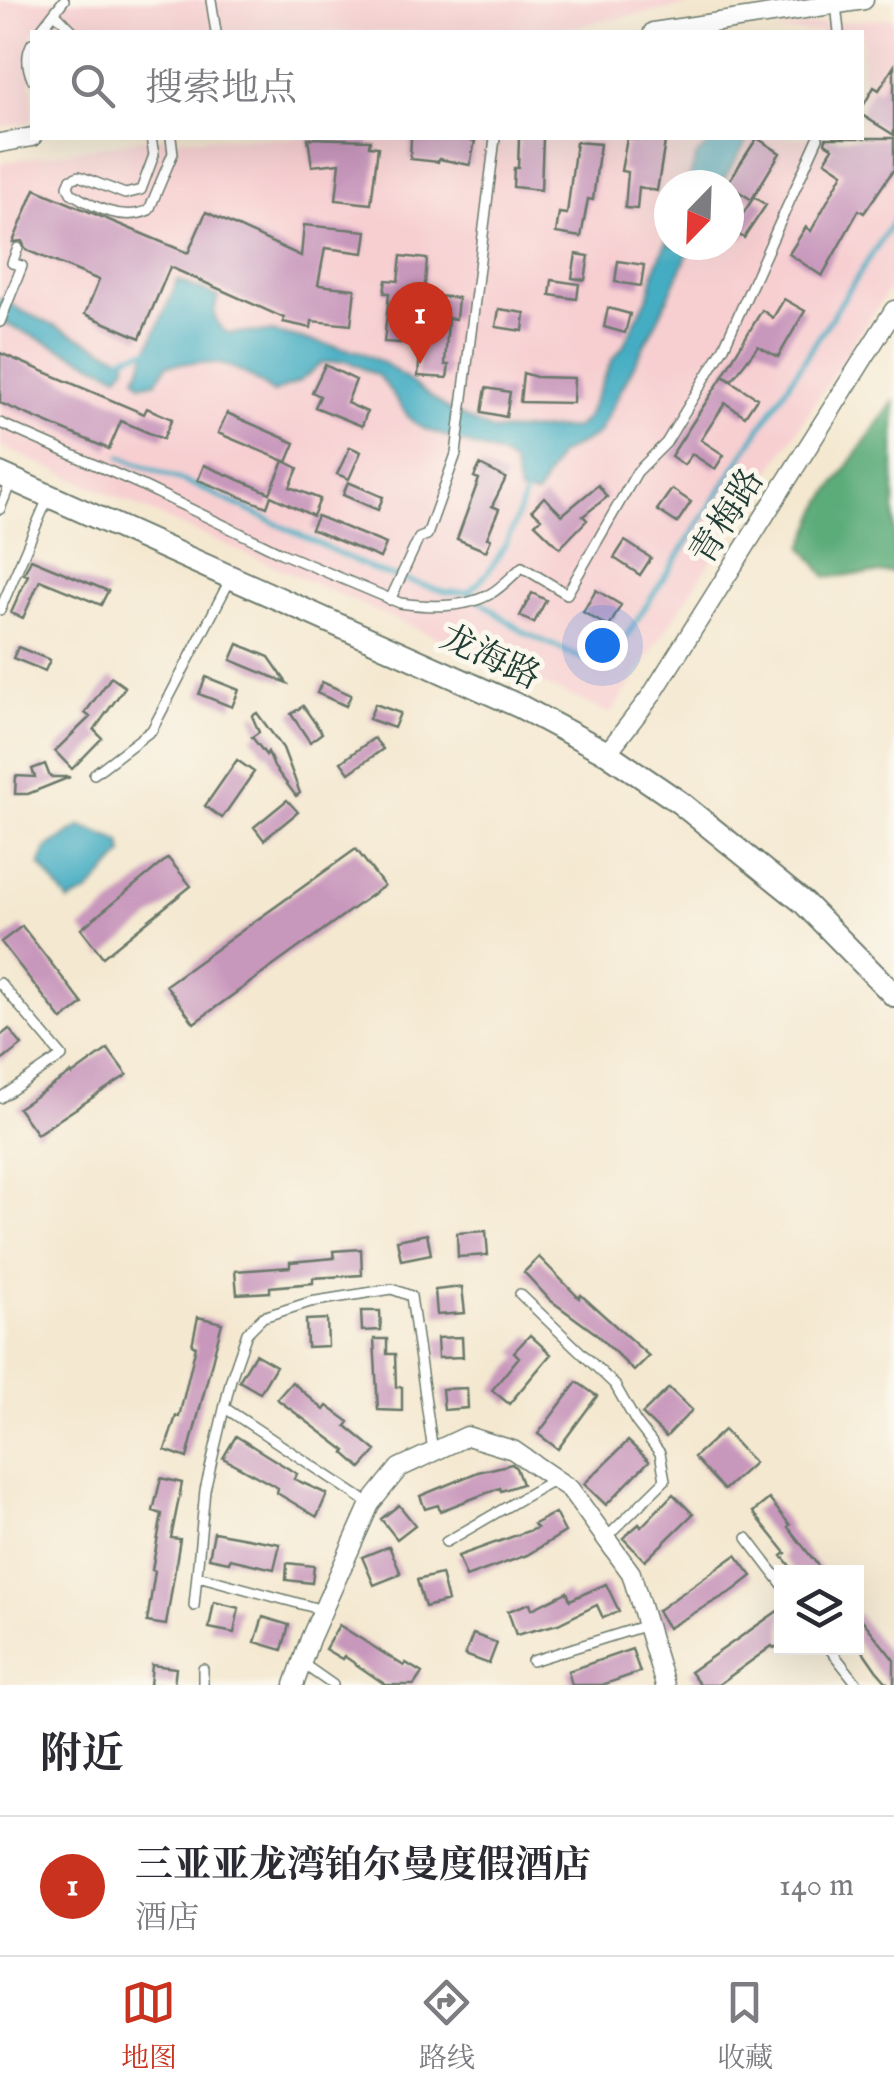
<!DOCTYPE html>
<html lang="zh">
<meta charset="utf-8">
<style>
body{margin:0;font-family:"IM FELL English","Noto Serif SC",serif;background:#f2f2f3;color:#2b2b33}
.controls{position:absolute;right:30px;bottom:30px;display:grid;overflow:hidden;border-radius:0px;box-shadow:0 10px 40px #0002}
.controls button{width:90px;height:90px;display:grid;place-items:center;padding:0;border:0;border-bottom:2px solid #e1e1e2;background:#fff;color:#2b2b33;font:50px sans-serif}
.compass{position:absolute;left:654px;top:170px;width:90px;height:90px;border-radius:50%;background:#fff;box-shadow:0 10px 40px #0002;rotate:203deg}
.you{position:absolute;left:602px;top:645px;width:35px;height:35px;margin:-25px;border:8px solid #fff;border-radius:50%;background:#1a73e8;box-shadow:0 0 0 15px #1a73e833}
.badge{display:grid;place-items:center;width:65px;height:65px;border-radius:50%;background:#c8321e;color:#fff;font-size:32px;font-weight:700}
.pin{position:absolute;translate:-50% -82px;filter:drop-shadow(0 2px 5px #0008)}
.pin::after{content:'';position:absolute;top:52px;width:35px;height:30px;background:inherit;clip-path:polygon(0 0,100% 0,50% 100%)}
.list{margin:0;padding:0;list-style:none}
h2{display:flex;justify-content:space-between;align-items:center;height:130px;margin:0;padding:0 40px;font-size:42px}
h2 small{font-size:32px;font-weight:400;color:#7c7c81}
.list li{display:grid;grid-template-columns:65px 1fr auto;gap:30px;align-items:center;box-sizing:border-box;height:140px;padding:0 40px;border-top:2px solid #e1e1e2}
.list b{display:block;font-size:38px;white-space:nowrap}
.list p{margin:0;font-size:32px;white-space:nowrap;color:#7c7c81}
.list em{font-size:32px;font-style:normal;color:#7c7c81}
.icon{flex:none;width:55px;height:55px;fill:none;stroke:currentColor;stroke-width:2;stroke-linecap:round;stroke-linejoin:round}
.map{position:relative;flex:none;width:894px;height:1685px;overflow:hidden}
.search{position:absolute;background:#fff;box-shadow:0 10px 40px #0002;left:30px;right:30px;top:30px;height:110px;display:flex;align-items:center;gap:25px;box-sizing:border-box;padding:0 35px;border-radius:0px;color:#7c7c81;font-size:38px}
.sheet{height:270px;background:#fff}
nav{display:flex;justify-content:space-around;align-items:center;box-sizing:border-box;height:140px;border-top:2px solid #e1e1e2;background:#fff;font-size:28px;color:#7c7c81}
nav a{display:grid;justify-items:center;gap:5px}
nav .on{color:#c8321e}
.map>svg:first-child{display:block}
.built{fill:#f7cfd1;fill-rule:evenodd}
.forest{fill:#5bac79;stroke:#3d7456;stroke-width:2.5}
.water{fill:#44adc3;stroke:#32757c;stroke-width:2.5}
.lines{fill:none;stroke-linecap:round;stroke-linejoin:round}
.stream{stroke:#44adc3;stroke-width:5}
.building{fill:#c897bc}
.service-casing{stroke:#6a796b;stroke-width:12}
.minor-casing{stroke:#6a796b;stroke-width:21}
.tertiary-casing{stroke:#6a796b;stroke-width:26}
.service{stroke:#fff;stroke-width:9}
.minor{stroke:#fff;stroke-width:18}
.tertiary{stroke:#fff;stroke-width:22}
.labels{text-anchor:middle;stroke-width:10;stroke-linejoin:round;paint-order:stroke}
.street-label{font-size:35px;fill:#1f3d34;stroke:#fbf7ec}
</style>
<div class="map">
<svg width="894" height="1685" viewBox="0 0 894 1685">
<rect width="100%" height="100%" fill="#fbf7ec"/>
<filter id="ink" filterUnits="userSpaceOnUse"><feTurbulence type="fractalNoise" baseFrequency=".01" numOctaves="2"/><feDisplacementMap in="SourceGraphic" scale="20" xChannelSelector="R" yChannelSelector="G"/><feConvolveMatrix kernelMatrix="1 2 1 2 8 2 1 2 1" color-interpolation-filters="sRGB"/></filter>
<filter id="wash" filterUnits="userSpaceOnUse"><feTurbulence type="fractalNoise" baseFrequency=".0048" numOctaves="4" result="noise"/><feDisplacementMap in="SourceGraphic" scale="40" xChannelSelector="R" yChannelSelector="G"/><feGaussianBlur stdDeviation="2.25" result="paint"/><feColorMatrix in="noise" values="0 0 0 0 0 0 0 0 0 0 0 0 0 0 0 0 0 1.4 0 .05"/><feComposite in="paint" operator="in"/></filter>
<g filter="url(#wash)">
<rect width="100%" height="100%" fill="#f4e8d0"/>
<path class="built" d="M0 0H718L542 32H32V122L0 127Z
M894 18V282L611 714 0 446V163L150 138H862V32H769L817 24ZM669 185H729V245H669Z"/>
<path class="forest" d="M894 401V572L826 577 803 547 823 501Z"/>
<path class="water" d="M716 138H749L720 185H687L697 155Z
M669 235V245H692L660 315 598 434 558 456 536 496 519 492 513 464 502 456 425 429 411 420 380 377 347 361 322 363 300 381 273 393C232 361 218 360 167 365L156 382 141 384 136 377 178 280 218 297C212 314 213 321 227 333L271 332 361 352 386 364 449 410 492 431 576 428 586 418 612 360 622 348 650 292 655 269Z
M0 298 26 313 126 359V366L118 375 0 321Z
M81 826 121 842 123 854 89 892 69 902 40 864 46 849Z"/>
<g class="lines">
<path class="stream" d="M121 357 152 349
M121 457 201 488 376 571 446 592H468L523 632 591 662 619 648 894 220
M468 592C501 565 514 528 527 488"/>
</g>
<g id="blocks">
<path class="building" d="M894 66V135L862 115V108L874 87 879 90Z
M308 138 370 140 369 146 378 147 371 204 336 200 340 163 312 166Z
M411 138H455L475 141 470 165 439 159 438 162 410 159Z
M519 138H543L541 190 513 187 514 168H518Z
M627 138 665 142 657 191 639 187 637 209 625 208 628 172 621 171Z
M757 138 780 153 752 199 754 197 766 205 744 238 732 230 752 200 727 184Z
M826 138H894V169L864 213 859 210 822 276 789 254 806 227 811 231 843 173 825 161 833 148 825 143Z
M576 142 600 144 593 200 588 199 581 237 556 233 559 213 567 214Z
M35 189 188 253 206 212 301 256 304 225 367 231 364 253 325 248 318 285 355 289 351 325 312 321 311 328 283 322 284 318 170 267 140 338 85 314 99 280 26 250 22 241 13 242Z
M576 254 589 256 585 280 572 278Z
M401 256 427 259 424 295 458 298 456 319 448 318 445 365H449L447 378 418 376 421 339 429 340 432 310 403 305 400 343 384 342 389 293H384L386 280 398 281Z
M618 261 644 265 641 286 615 282Z
M552 280 579 284 577 299 550 295Z
M784 299 805 311 778 357 758 346 732 380 723 375 762 310 773 318Z
M608 308 630 314 625 333 604 327Z
M499 309 525 313 523 331 496 327Z
M0 353 144 414 147 408 172 419 163 439 121 421 109 449 0 403Z
M325 365 356 380 347 403 367 412 362 426 315 407 320 396 312 392Z
M523 373 536 377 574 378 573 403 520 402Z
M723 376 757 398 745 416 725 403 701 440 724 455 715 469 692 454 684 465 671 456Z
M486 388 510 392 506 417 482 412Z
M227 413 295 443 287 462 218 433Z
M350 447 361 452 349 479 337 474Z
M284 461 298 468 290 487 320 499 313 516 271 496 267 507 198 480 204 465 270 493Z
M480 465 506 478 492 506 499 509 487 538 491 539 486 551 457 539 479 479 474 477Z
M348 482 383 497 378 510 343 495Z
M598 485 607 497 583 516 587 520 560 548 535 524 541 518 532 510 544 497 562 515Z
M672 489 691 502 677 523 657 510Z
M317 516 386 544 380 558 311 529Z
M625 541 651 558 640 575 614 558Z
M31 559 108 591 101 605 40 580 23 618 11 613 28 575 24 574Z
M596 590 621 605 609 627 583 612Z
M532 593 546 600 534 623 520 616Z
M238 644 269 657 287 683 231 660Z
M18 647 50 660 45 671 13 658Z
M111 677 125 687 94 730 102 738 72 769 55 751 90 717 85 713Z
M206 677 239 690 232 707 199 694Z
M322 682 351 695 346 706 317 693Z
M375 704 400 713 394 728 369 719Z
M303 706 322 733 310 742 291 714Z
M257 713 283 748 300 793 296 796 274 767 268 752 266 755 252 737 259 732 252 716Z
M374 738 383 749 349 773 341 762Z
M237 760 254 772 222 818 205 806Z
M45 764 50 777H70L28 794H15L16 776 35 777 32 769Z
M287 800 298 812 264 840 254 827Z
M356 849 384 886 194 1023 166 985Z
M168 858 191 886 103 957 81 929Z
M22 926 83 1004 62 1020 1 942Z
M9 1029 22 1045 0 1062V1036Z
M108 1049 127 1075 37 1134 18 1108 71 1073 72 1075Z
M486 1231 488 1255 458 1257 457 1233Z
M427 1234 431 1254 401 1260 397 1240Z
M361 1249 362 1275 313 1278V1283L270 1287V1292L237 1294 235 1271 290 1267V1262L334 1258 333 1251Z
M539 1257 579 1298 581 1295 649 1356 634 1371 595 1333 550 1300 524 1272Z
M462 1287 465 1313 437 1315 435 1290Z
M361 1311H380L381 1330 362 1331Z
M198 1317 222 1323 187 1458 165 1450 176 1416 179 1417 196 1346 192 1345Z
M327 1319 328 1346 307 1347 306 1320Z
M530 1335 551 1354 509 1404 492 1390 519 1357 514 1352Z
M462 1337 463 1357 438 1358 437 1338Z
M374 1339H387V1354H395L396 1387H402V1411L378 1410Z
M255 1354 276 1366 260 1393 239 1381Z
M292 1382 324 1410 327 1406 349 1422 346 1426 376 1451 361 1468 344 1453 346 1451 277 1399Z
M577 1382 597 1396 558 1449 538 1434Z
M467 1388 468 1408 444 1410 442 1389Z
M669 1388 692 1410 666 1437 642 1414Z
M724 1430 754 1463 724 1490 694 1457Z
M236 1436 297 1474 294 1479 327 1494 317 1517 277 1493 278 1488 223 1458Z
M628 1441 649 1461 606 1505 584 1484Z
M512 1464 516 1468 522 1484 501 1491 500 1488 440 1511 438 1505 425 1509 420 1496 478 1472Z
M161 1478 182 1483 171 1538 180 1539 166 1625 147 1622 155 1571 152 1570 162 1514 153 1511Z
M673 1494 693 1514 645 1561 623 1538 639 1524 641 1527Z
M769 1499 790 1525 788 1527 823 1572H795L782 1556 786 1553 753 1512Z
M399 1505 415 1525 397 1539 381 1519Z
M555 1513 565 1532 527 1555 466 1577 458 1556 537 1528 534 1524Z
M214 1532 280 1544 274 1569 230 1559 229 1562 209 1558Z
M389 1546 401 1574 374 1585 362 1557Z
M736 1555 752 1576 734 1590 668 1628 657 1611Z
M287 1563 314 1566 312 1583 286 1580Z
M441 1574 448 1601 425 1607 417 1580Z
M606 1584 619 1611 603 1618 597 1605 558 1624 516 1635 508 1611 530 1603 532 1609 567 1592 570 1600Z
M214 1602 239 1608 234 1633 209 1628Z
M782 1608V1643L774 1648 772 1646 718 1685H700L690 1672Z
M856 1612 894 1660V1685H889L876 1670 856 1641Z
M263 1617 289 1625 282 1650 255 1642Z
M339 1625 404 1666 406 1663 422 1673 414 1685H386L344 1656 342 1659 325 1649Z
M473 1634 497 1643 489 1664 465 1655Z
M632 1649 640 1672 602 1685H572L568 1671Z
M152 1665 176 1668 174 1685H150Z"/>
</g>
</g>
<g filter="url(#ink)">
<use href="#blocks" fill-opacity="0" stroke="#6a796b" stroke-width="2.5"/>
<g class="lines">
<g class="service-casing">
<path id="service" d="M211 0 216 32
M836 4 839 32
M55 13 74 32
M39 32 64 0
M32 43C26 54 27 67 32 79
M151 138 154 155 141 190 125 194 79 176 71 179 68 186 71 193C95 208 123 222 149 210L173 153 171 138
M0 322 22 266 12 263 18 248
M0 423 141 485 281 553 400 603C428 607 464 609 490 594 501 588 512 576 522 567L567 594 637 472 666 443 724 347 818 138
M0 509 12 479
M390 600 419 538 427 535 456 454 495 138
M0 610 48 498
M94 774 152 730 230 580
M0 983 62 1056 0 1098
M520 1294 615 1385 636 1422 660 1453 665 1480 606 1538
M225 1408 370 1504
M747 1538 782 1584
M446 1542 555 1479
M198 1576 323 1610
M194 1606 205 1490 231 1379 247 1333 263 1317 310 1302 392 1289 411 1296 433 1452
M829 1648 858 1685
M532 1661 647 1625
M303 1664 333 1685
M203 1685V1669"/>
</g>
<g class="minor-casing">
<path id="minor" d="M653 32 864 0
M0 143 32 137
M607 753 651 696 894 310
M294 1685 310 1639 370 1504 399 1468 467 1436 513 1450 570 1489 631 1573 665 1685"/>
</g>
<g class="tertiary-casing">
<path id="tertiary" d="M0 474 521 707 607 753 679 802 804 903 894 995"/>
</g>
<use href="#service" class="service"/>
<use href="#minor" class="minor"/>
<use href="#tertiary" class="tertiary"/>
</g>
</g>
<g class="labels">
<g class="street-label">
<text transform="translate(726 516) rotate(-58)" y="12">青梅路</text>
<text transform="translate(491 656) rotate(25)" y="12">龙海路</text>
</g>
</g>
</svg>
<div class="controls">
<button><svg class="icon" aria-label="layers" viewBox="0 0 24 24"><path d="M12 4l9 5-9 5-9-5zM3 14l9 5 9-5"/></svg></button>
</div>
<svg class="compass" viewBox="-18 -18 36 36"><path d="M0-13l5 13h-10z" fill="#e53935"/><path d="M0 13l5-13h-10z" fill="#7c7c81"/></svg>
<div class="you"></div>
<div class="pin badge" style="left:420px;top:364px">1</div>
<div class="search"><svg class="icon" aria-label="search" viewBox="0 0 24 24"><circle cx="10" cy="10" r="6"/><path d="M15 15l6 6"/></svg>搜索地点</div>
</div>
<section class="sheet">
<h2>附近<small></small></h2>
<ul class="list">
<li><span class="badge">1</span><div><b>三亚亚龙湾铂尔曼度假酒店</b><p>酒店</p></div><em>140 m</em></li>
</ul>
</section>
<nav>
<a class="on"><svg class="icon" aria-label="map" viewBox="0 0 24 24"><path d="M3 6l6-2 6 2 6-2v14l-6 2-6-2-6 2zM9 4v14M15 6v14"/></svg>地图</a>
<a><svg class="icon" aria-label="directions" viewBox="0 0 24 24"><path d="M12 3l9 9-9 9-9-9zM9 14v-3h6M13 9l2 2-2 2"/></svg>路线</a>
<a><svg class="icon" aria-label="saved" viewBox="0 0 24 24"><path d="M7 4h10v16l-5-4-5 4z"/></svg>收藏</a>
</nav>
